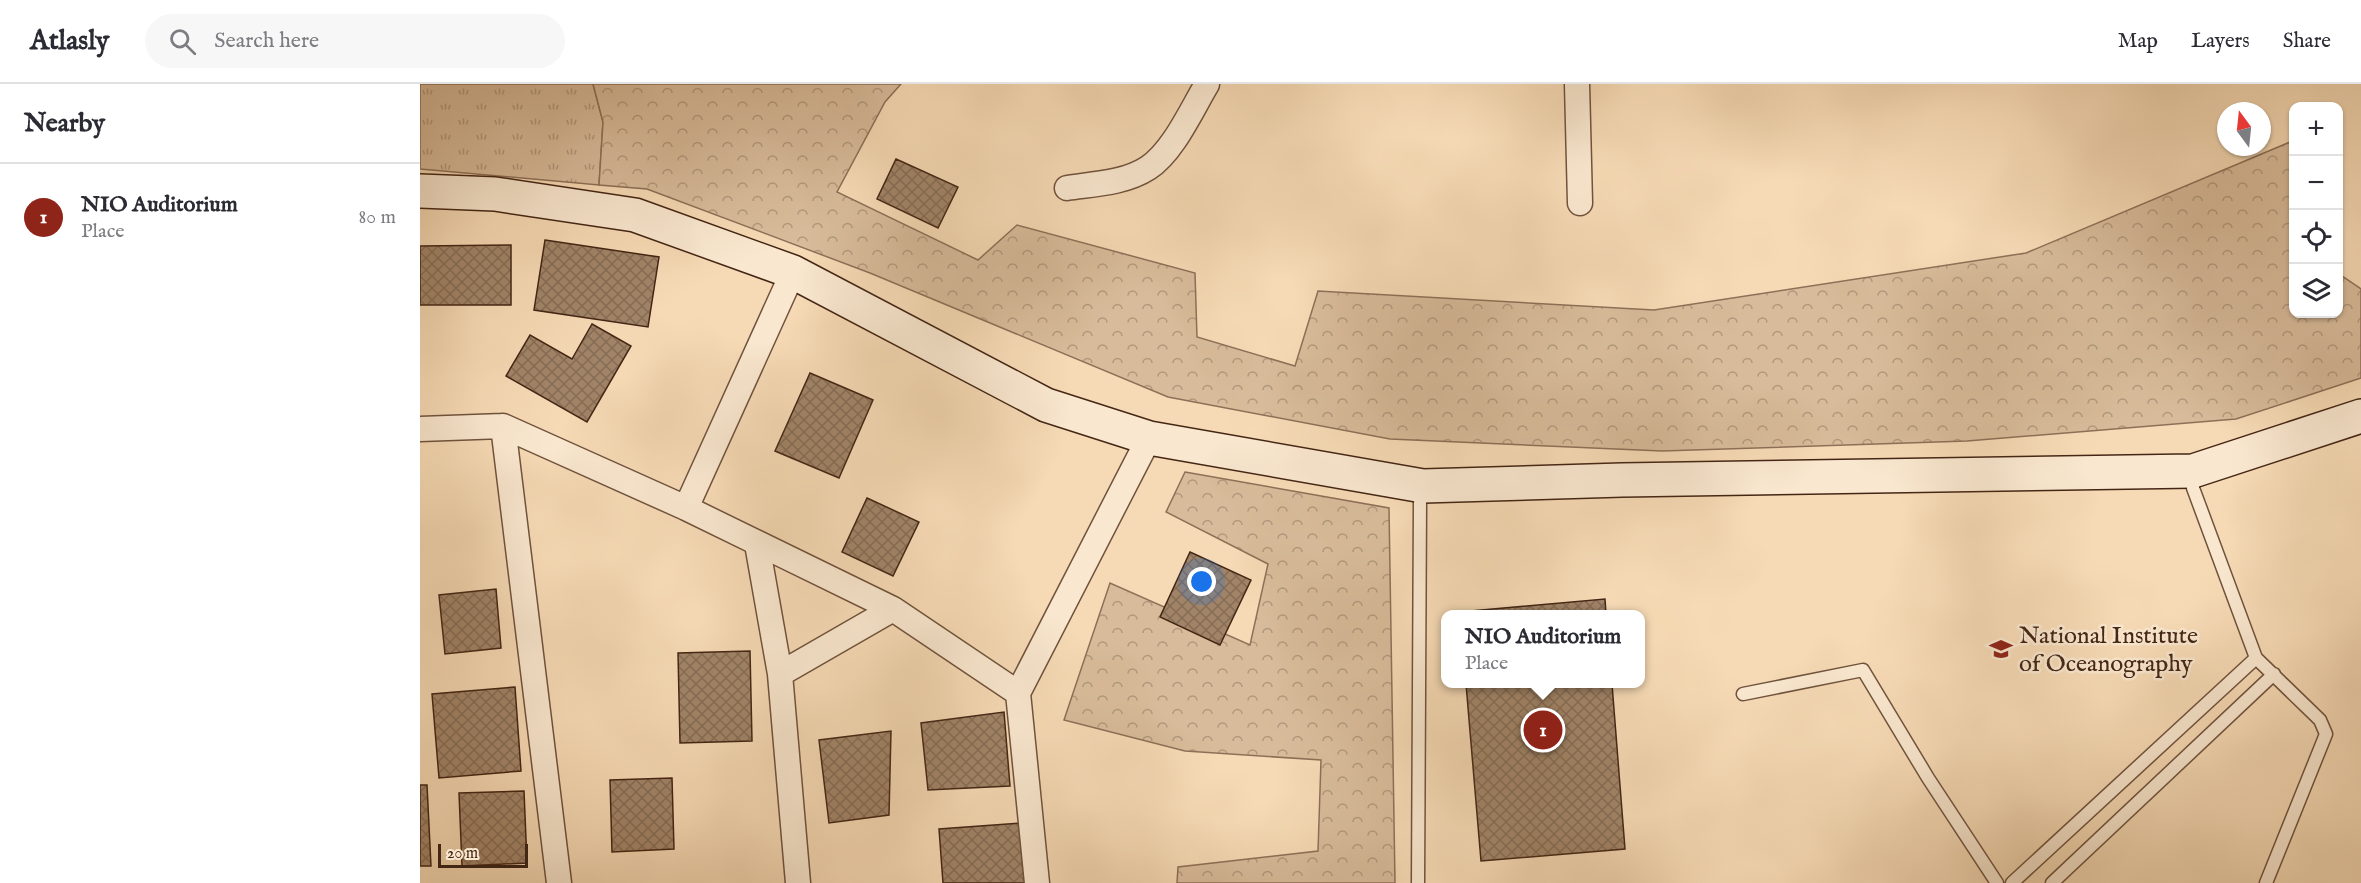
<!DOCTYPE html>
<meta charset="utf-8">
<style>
body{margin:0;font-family:"IM FELL English",serif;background:#f7f7f7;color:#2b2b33}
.controls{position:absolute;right:18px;top:18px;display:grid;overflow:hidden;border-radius:12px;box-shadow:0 2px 4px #0004}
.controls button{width:54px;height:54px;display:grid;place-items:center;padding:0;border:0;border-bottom:2px solid #e1e1e2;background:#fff;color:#2b2b33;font:30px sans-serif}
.compass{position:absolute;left:1797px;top:18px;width:54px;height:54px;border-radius:50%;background:#fff;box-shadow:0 2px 4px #0004;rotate:345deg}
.scale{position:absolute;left:18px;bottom:15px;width:90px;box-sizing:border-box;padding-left:6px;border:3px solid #442615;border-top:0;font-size:16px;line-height:21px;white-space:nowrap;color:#442615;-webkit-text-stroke:4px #f9e7cf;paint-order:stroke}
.you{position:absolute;left:782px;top:498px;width:21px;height:21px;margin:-15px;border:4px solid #fff;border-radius:50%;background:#1a73e8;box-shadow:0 0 0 9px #1a73e833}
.badge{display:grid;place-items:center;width:39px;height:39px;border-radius:50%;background:#8f2418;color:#fff;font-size:20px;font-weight:700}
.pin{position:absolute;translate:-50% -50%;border:3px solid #fff;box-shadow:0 2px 6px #0006}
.popup{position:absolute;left:1021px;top:526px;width:204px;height:78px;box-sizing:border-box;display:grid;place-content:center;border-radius:12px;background:#fff;filter:drop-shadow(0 2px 4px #0005);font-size:20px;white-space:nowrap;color:#7c7c81}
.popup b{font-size:22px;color:#2b2b33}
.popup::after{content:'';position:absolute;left:50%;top:100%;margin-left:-12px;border:12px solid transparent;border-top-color:#fff}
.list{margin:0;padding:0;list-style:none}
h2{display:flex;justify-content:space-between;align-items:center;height:78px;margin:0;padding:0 24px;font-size:26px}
h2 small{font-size:20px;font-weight:400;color:#7c7c81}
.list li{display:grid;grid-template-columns:39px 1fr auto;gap:18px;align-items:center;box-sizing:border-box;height:108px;padding:0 24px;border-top:2px solid #e1e1e2}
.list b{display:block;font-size:22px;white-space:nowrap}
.list p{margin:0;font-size:20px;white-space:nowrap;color:#7c7c81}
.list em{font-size:20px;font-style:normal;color:#7c7c81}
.icon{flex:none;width:33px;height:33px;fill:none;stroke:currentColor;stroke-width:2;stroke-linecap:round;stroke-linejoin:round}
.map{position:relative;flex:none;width:1941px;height:799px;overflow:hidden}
header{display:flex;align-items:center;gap:36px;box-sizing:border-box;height:84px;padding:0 30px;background:#fff;border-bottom:2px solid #e1e1e2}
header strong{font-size:28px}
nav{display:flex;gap:33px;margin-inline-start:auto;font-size:21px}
.search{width:420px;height:54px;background:#f7f7f7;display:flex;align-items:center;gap:15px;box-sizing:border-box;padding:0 21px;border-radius:33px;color:#7c7c81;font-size:22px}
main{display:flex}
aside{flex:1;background:#fff}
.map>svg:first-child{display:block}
.grass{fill:url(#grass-tufts);stroke:#8e7058;stroke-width:1.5}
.forest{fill:url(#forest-crowns);stroke:#8e7058;stroke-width:1.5}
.building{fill:url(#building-cross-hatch);stroke:#442615;stroke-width:1.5}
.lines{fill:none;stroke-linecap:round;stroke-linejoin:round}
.lane-casing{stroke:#70533d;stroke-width:15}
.street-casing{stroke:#70533d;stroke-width:27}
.secondary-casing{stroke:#442615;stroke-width:36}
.lane{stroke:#f9e7cf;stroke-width:12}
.street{stroke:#f9e7cf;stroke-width:24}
.secondary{stroke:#f9e7cf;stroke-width:33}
.labels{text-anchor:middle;stroke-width:5;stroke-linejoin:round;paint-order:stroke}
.poi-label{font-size:24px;fill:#442615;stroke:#f9e7cf;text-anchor:start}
</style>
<header>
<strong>Atlasly</strong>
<div class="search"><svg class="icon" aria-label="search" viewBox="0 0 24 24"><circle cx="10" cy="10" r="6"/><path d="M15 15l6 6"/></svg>Search here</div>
<nav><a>Map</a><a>Layers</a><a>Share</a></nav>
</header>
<main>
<aside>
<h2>Nearby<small></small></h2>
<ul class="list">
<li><span class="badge">1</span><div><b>NIO Auditorium</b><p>Place</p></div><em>80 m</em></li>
</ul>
</aside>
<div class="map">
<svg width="1941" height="799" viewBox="0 0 1941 799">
<defs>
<pattern id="grass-tufts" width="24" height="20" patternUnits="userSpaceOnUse" patternTransform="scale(1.5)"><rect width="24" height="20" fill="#d8bb9a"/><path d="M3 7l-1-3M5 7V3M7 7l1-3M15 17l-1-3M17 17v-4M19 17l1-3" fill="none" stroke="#b1987c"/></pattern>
<pattern id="forest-crowns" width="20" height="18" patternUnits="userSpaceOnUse" patternTransform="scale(1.5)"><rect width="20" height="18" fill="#d8bb9a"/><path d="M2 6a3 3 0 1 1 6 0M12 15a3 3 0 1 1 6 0" fill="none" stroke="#b1987c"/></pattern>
<pattern id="building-cross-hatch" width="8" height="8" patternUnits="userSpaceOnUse" patternTransform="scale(1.5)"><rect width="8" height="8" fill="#a18468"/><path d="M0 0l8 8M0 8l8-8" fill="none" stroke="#856c54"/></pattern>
</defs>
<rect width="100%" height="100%" fill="#f6dab5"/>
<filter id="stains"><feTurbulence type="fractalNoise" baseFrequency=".00333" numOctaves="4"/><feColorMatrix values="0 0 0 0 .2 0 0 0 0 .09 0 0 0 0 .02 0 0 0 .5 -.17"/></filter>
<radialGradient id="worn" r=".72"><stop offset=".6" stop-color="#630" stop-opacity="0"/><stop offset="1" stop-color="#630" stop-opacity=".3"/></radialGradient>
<path class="grass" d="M0 0H173L183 38 179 101 0 85Z"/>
<path class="forest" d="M173 0H481L465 18 417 108 558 176 597 141 775 189 777 253 875 282 898 207 1234 226 1606 169 1870 58 1874 60V230H1918L1919 190 1941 205V294L1816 335 1547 357 1242 367 970 355 748 313 450 189 227 105 179 101 183 38Z
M765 388 969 424 975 799H757L758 783 898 767 901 676 765 667 644 636 690 499 830 561 848 480 746 428Z"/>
<path class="building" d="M476 75 538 103 518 144 457 115Z
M125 156 239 173 228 243 114 226Z
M91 161V221H0V162Z
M172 240 211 262 167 338 86 292 110 251 152 275Z
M390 289 453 316 419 394 355 367Z
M447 414 499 438 473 492 422 468Z
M770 468 831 496 800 561 740 533Z
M76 505 81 564 25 570 19 511Z
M1185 515 1186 530H1041L1040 528Z
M330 567 332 657 260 659 258 569Z
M1046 600H1192L1205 765 1061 777Z
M95 603 101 687 19 694 12 610Z
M584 628 590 702 508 706 501 639Z
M471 647 469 731 409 739 399 656Z
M252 694 254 765 192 768 190 696Z
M0 701H7L11 782H0Z
M104 707 107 779 42 782 39 709Z
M603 739 608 799H523L519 745Z"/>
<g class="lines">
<g class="lane-casing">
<path id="lane" d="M1773 390V404L1836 574 1900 636 1906 650 1846 799
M1323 610 1443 586 1508 694 1577 799
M998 799 1000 419 1002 404
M1592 799 1836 574
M1632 799 1854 590"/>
</g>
<g class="street-casing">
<path id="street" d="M1157 0 1160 119
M647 104C674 100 705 99 728 84 753 68 772 25 787 0
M83 342 139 799
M0 345 83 342 266 424 473 525 598 609
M266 424 373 188
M337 460 360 590
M378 799 360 590 473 525
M617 799 598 609 729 354"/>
</g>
<g class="secondary-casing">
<path id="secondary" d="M0 107 75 110 215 131 373 188 626 321 729 354 1003 402 1202 396 1773 387 1941 332"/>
</g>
<use href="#lane" class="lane"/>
<use href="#street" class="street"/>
<use href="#secondary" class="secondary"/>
</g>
<defs>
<g id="university-bare" transform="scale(1.8)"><path d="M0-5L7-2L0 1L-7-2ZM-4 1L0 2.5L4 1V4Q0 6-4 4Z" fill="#8f2418" stroke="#f9e7cf" stroke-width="2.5" paint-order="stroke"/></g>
</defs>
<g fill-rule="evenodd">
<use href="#university-bare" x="1581" y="565"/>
</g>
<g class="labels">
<g class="poi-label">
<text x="1599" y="559">National Institute<tspan x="1599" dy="28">of Oceanography</tspan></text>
</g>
</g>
<rect width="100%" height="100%" filter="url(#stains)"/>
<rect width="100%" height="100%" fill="url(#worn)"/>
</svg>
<div class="controls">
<button>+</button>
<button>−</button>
<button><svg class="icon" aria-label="locate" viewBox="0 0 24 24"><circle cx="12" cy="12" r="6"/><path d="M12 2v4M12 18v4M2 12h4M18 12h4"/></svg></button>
<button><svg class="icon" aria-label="layers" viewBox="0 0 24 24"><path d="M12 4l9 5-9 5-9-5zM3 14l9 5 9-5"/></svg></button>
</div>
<svg class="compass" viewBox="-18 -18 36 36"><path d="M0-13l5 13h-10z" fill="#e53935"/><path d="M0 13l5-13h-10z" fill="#7c7c81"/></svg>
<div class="scale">20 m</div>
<div class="you"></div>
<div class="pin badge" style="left:1123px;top:646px">1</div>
<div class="popup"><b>NIO Auditorium</b>Place</div>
</div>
</main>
